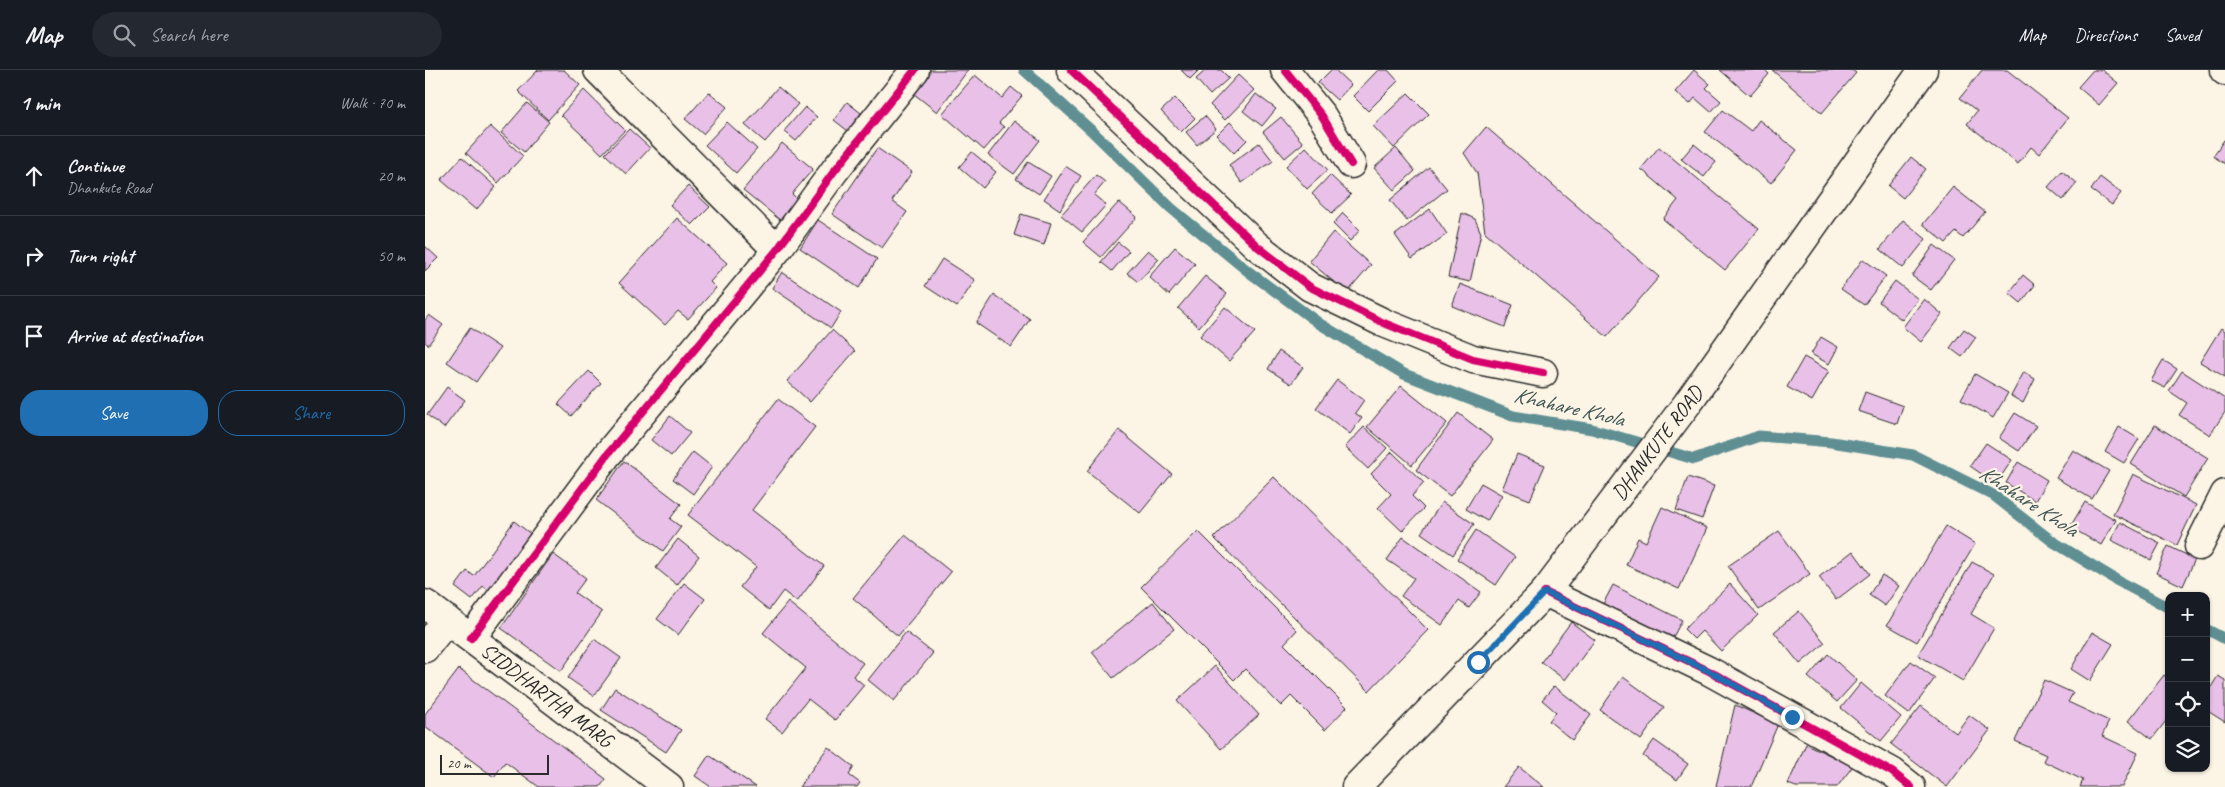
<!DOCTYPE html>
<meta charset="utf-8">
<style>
body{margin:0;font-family:Caveat,sans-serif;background:#242831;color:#f1f3f6}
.controls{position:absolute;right:15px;bottom:15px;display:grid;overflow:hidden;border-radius:10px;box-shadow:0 1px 4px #0004}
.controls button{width:45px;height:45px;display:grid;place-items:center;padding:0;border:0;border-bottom:1px solid #363941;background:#171b24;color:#f1f3f6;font:25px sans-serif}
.scale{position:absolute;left:15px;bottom:12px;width:109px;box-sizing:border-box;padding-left:5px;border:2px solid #2b2b2b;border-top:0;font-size:14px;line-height:18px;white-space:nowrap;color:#2b2b2b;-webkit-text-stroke:4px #fcf5e5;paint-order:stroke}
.stop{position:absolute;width:15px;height:15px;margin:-11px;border:4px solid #1f6fb2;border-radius:50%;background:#fff}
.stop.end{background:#1f6fb2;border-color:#fff;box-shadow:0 1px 5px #0008}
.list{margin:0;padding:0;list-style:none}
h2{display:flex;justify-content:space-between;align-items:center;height:65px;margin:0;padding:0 20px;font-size:21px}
h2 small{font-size:16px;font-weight:400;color:#9ea1a6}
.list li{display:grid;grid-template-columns:32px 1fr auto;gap:15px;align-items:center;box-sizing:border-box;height:80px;padding:0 20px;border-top:1px solid #363941}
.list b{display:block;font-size:19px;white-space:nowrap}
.list p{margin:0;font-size:16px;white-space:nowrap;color:#9ea1a6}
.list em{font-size:16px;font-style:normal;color:#9ea1a6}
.actions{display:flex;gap:10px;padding:15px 20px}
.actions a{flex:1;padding:11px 0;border:1px solid #1f6fb2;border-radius:20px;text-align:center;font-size:18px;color:#1f6fb2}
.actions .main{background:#1f6fb2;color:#fff}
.icon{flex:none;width:28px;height:28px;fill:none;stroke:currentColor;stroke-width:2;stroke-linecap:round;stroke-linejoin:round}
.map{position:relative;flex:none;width:1800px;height:717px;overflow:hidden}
header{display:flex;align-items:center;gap:30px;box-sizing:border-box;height:70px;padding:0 25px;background:#171b24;border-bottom:1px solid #363941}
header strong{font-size:24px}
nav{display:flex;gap:28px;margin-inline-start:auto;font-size:18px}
.search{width:350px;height:45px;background:#242831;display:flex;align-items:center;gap:12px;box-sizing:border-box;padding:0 18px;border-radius:28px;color:#9ea1a6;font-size:19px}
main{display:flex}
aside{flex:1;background:#171b24}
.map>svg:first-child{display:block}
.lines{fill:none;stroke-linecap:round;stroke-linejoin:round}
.stream{stroke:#5f8f93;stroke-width:11}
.building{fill:#e9c0e8;stroke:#2b2b2b}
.street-casing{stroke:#2b2b2b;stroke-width:31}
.primary-casing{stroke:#2b2b2b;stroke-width:31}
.street{stroke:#fcf5e5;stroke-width:28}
.primary{stroke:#fcf5e5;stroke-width:28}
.cycleway-casing{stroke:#fcf5e5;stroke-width:11}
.cycleway{stroke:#d6006c;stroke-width:8}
.route{stroke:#1f6fb2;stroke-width:6}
.labels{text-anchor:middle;stroke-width:4.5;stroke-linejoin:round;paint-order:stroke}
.street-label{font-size:21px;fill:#2b2b2b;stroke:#fcf5e5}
.water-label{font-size:22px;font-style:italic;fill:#405556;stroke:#fcf5e5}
</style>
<header>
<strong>Map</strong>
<div class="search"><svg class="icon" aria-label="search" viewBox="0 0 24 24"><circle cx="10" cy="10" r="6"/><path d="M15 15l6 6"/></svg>Search here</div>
<nav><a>Map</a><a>Directions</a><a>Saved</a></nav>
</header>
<main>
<aside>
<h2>1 min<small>Walk · 70 m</small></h2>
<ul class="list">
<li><svg class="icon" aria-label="ahead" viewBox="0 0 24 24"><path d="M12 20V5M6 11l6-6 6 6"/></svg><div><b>Continue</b><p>Dhankute Road</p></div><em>20 m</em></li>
<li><svg class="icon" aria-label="right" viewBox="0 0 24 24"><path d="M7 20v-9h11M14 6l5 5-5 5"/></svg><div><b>Turn right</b></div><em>50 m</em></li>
<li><svg class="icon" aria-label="arrive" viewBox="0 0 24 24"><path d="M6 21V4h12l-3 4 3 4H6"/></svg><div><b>Arrive at destination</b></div></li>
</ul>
<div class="actions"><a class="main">Save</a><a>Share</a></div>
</aside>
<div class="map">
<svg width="1800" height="717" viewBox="0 0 1800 717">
<rect width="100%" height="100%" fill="#fcf5e5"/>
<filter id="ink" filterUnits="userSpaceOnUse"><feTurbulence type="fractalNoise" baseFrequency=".02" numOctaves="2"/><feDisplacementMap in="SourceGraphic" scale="10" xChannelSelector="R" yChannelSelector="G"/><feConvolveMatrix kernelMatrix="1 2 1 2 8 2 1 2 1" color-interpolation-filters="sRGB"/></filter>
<g filter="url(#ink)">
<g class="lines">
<path class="stream" d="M599 0 668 62 746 138 824 202 895 254 979 304 1088 346 1167 359 1269 389 1334 366 1406 372 1488 385 1568 425 1627 471 1693 511 1744 538
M1781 559 1800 569"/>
</g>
<path class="building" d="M113 0H139L155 15 123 50 93 21Z
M499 0H543L512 42 484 20Z
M756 0H774L765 9Z
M781 0H796L804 8 785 25 771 9Z
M906 0H910L926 15 912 30 893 13Z
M953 0H963L973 11 943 41 928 26Z
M1269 0 1285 14 1281 18 1296 31 1286 42 1270 28 1265 34 1250 22Z
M1295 0H1340L1344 4 1325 26Z
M1347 0H1427L1431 3 1397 43Z
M1557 0H1582L1643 48 1614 84 1606 77 1593 94 1542 54 1552 41 1535 28Z
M1668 0H1677L1693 13 1674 35 1653 17Z
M550 5 577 28 586 17 597 26 574 53 579 57 559 80 517 44Z
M813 5 829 20 800 50 785 35Z
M353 17 373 34 340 72 320 55Z
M159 20 200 60 177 84 136 45Z
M284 22 302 37 278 64 260 49Z
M983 23 1004 44 969 78 948 56Z
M831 24 851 39 837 56 818 41Z
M750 28 770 48 756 62 736 41Z
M422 32 436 43 423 61 409 50Z
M102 33 124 52 99 82 76 63Z
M380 37 392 47 371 71 359 61Z
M1298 40 1326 61 1334 50 1372 80 1346 113 1280 62Z
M780 46 791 59 772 75 761 62Z
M856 47 878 73 860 88 838 62Z
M589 51 615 70 589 104 563 85Z
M302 52 332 79 311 103 280 75Z
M805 52 822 70 809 83 792 65Z
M65 56 98 86 73 113 41 83Z
M1061 57 1234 207 1182 267 1060 162 1052 103 1039 83Z
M204 59 225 78 201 104 180 84Z
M1799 70H1800V94L1788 86Z
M357 73 388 99 367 124 372 129 355 150 318 120Z
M834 73 848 91 817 113 804 95Z
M1269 74 1291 92 1279 107 1256 89Z
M881 77 903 100 882 119 861 96Z
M1234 77 1334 159 1300 200 1238 149 1253 130 1216 99Z
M452 78 487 102 467 131 482 142 457 178 407 144Z
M971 78 990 101 969 120 949 98Z
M547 82 571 102 558 118 534 97Z
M37 87 71 117 51 140 16 110Z
M1486 87 1501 99 1478 128 1463 116Z
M603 92 626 106 614 124 591 109Z
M640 96 656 106 635 140 619 129Z
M1004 97 1022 119 982 151 965 130Z
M1637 101 1652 113 1638 130 1623 117Z
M671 105 680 112 669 125 681 135 657 162 636 145Z
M905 105 926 125 907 143 887 124Z
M1675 107 1696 123 1687 135 1666 120Z
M263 116 285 137 267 155 245 135Z
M1528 117 1560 142 1538 168 1531 162 1521 173 1498 154Z
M694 132 712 147 676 187 658 172Z
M1005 139 1022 164 987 189 970 165Z
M918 143 935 160 925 171 908 154Z
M1037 143 1050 149 1056 163 1045 212 1023 207Z
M596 144 626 153 619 175 589 165Z
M252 148 302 193 285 212 291 218 263 249 253 241 240 255 194 213Z
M393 150 452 189 434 218 375 178Z
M1478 150 1501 169 1478 198 1455 179Z
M908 162 946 195 922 223 884 191Z
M693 172 704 181 687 201 676 192Z
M1509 175 1529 190 1506 220 1487 206Z
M0 176 13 188 0 201Z
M750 177 770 194 744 225 724 207Z
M723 180 734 189 713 212 702 203Z
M517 189 550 210 532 237 500 216Z
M1438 189 1461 206 1439 235 1416 219Z
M357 202 416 242 406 258 347 218Z
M1598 205 1610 215 1596 233 1584 223Z
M780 206 802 224 774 257 753 238Z
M1470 211 1493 229 1477 250 1454 232Z
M1035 214 1088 235 1080 257 1027 236Z
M569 225 605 249 586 277 551 253Z
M1499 229 1517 244 1496 272 1478 257Z
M800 237 830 262 804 291 775 266Z
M4 245 18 255 3 275 0 272V250Z
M45 258 75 278 51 312 22 292Z
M1796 258 1800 261V307L1775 292Z
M1539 259 1551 267 1537 287 1525 278Z
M407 260 430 281 385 332 362 311Z
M1396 267 1413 277 1404 294 1386 284Z
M854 281 878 297 866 314 843 299Z
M1379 287 1404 301 1387 331 1362 317Z
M1738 290 1752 299 1740 318 1726 311Z
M164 301 176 313 146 346 133 334Z
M1757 301 1800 329V342L1785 365 1754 345 1762 333 1744 321Z
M1599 302 1610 309 1598 333 1586 326Z
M1550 304 1583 323 1568 348 1536 329Z
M912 310 939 330 930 343 937 348 925 364 891 338Z
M976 316 1022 353 987 395 942 357Z
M22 317 40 330 19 358 2 345Z
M1440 322 1478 336 1472 354 1433 341Z
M353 329 390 357 327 440 399 496 372 532 358 521 344 540 315 517 331 497 263 445Z
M1033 343 1068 370 1025 426 991 400Z
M1590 343 1611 356 1594 381 1574 368Z
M245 346 265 363 246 386 226 370Z
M1730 355 1783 388 1759 427 1706 394Z
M939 357 962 378 943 399 920 377Z
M1694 357 1714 369 1699 393 1680 382Z
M694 360 747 404 715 443 662 401Z
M1561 373 1587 390 1571 414 1545 396Z
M1648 380 1684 401 1667 429 1631 408Z
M268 382 287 397 268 424 248 409Z
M967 382 999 413 987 426 999 438 977 461 953 438 966 424 946 404Z
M1092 384 1120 395 1105 430 1077 419Z
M199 391 256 434 245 449 256 457 238 481 171 430Z
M1593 392 1622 410 1610 431 1581 413Z
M1708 404 1771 435 1752 475 1688 444Z
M849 407 1003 560 944 621 789 468Z
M1263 407 1289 416 1277 449 1251 440Z
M1056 413 1077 425 1062 451 1041 439Z
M1017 432 1049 454 1028 485 996 463Z
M1660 432 1691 450 1676 475 1645 457Z
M1237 437 1282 458 1254 519 1201 495 1213 468 1221 472Z
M89 451 111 468 69 525 58 516 47 530 30 517 42 501 49 506Z
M1695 452 1735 473 1726 490 1686 470Z
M1521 456 1550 474 1492 572 1462 555Z
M1051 460 1090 487 1071 515 1032 489Z
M773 461 872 560 859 574 922 637 900 660 866 626 856 636 820 599 809 610 716 517Z
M1354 461 1385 504 1334 540 1303 496Z
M480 465 526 502 473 566 428 528Z
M978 467 1056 522 1044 538 1034 531 1017 555 976 526 989 508 962 490Z
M253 469 274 486 252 515 231 498Z
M1743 476 1770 489 1758 516 1731 503Z
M1428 481 1445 504 1411 530 1394 507Z
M128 484 161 508 150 523 177 542 136 601 76 558Z
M1547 492 1569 504 1546 544 1569 558 1538 611 1493 585Z
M1457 505 1474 516 1460 536 1444 525Z
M259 513 280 529 253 565 232 549Z
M1305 514 1333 545 1296 581 1277 561 1269 569 1259 559Z
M1188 515 1257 550 1247 569 1178 534Z
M363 532 438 593 428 606 439 615 410 650 383 629 357 662 340 649 381 598 338 563Z
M728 532 749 559 688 608 667 582Z
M1374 541 1400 573 1375 594 1349 562Z
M1146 552 1170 570 1140 610 1116 592Z
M481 562 508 583 469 631 443 610Z
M1667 562 1688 574 1665 611 1646 599Z
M169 569 196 588 169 626 143 608Z
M1403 584 1432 610 1412 632 1383 607Z
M1486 591 1510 608 1484 644 1460 626Z
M790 596 834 645 796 679 752 631Z
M34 599 181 709 175 717H114L80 692 69 707 0 656V644Z
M1739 605 1744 609V647L1727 669 1703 651Z
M1793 606 1800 610V652L1781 640V625Z
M1198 607 1239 637 1216 670 1175 640Z
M1619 610 1648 623 1643 632 1684 651 1677 666 1713 683 1697 717H1655L1658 710 1618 691 1621 685 1590 671Z
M1436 613 1476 647 1456 671 1416 638Z
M1129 616 1166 645 1147 670 1124 651 1131 642 1117 630Z
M190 618 256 660 241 682 176 640Z
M1310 635 1353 654 1326 717H1294L1291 716Z
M1496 636 1531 663 1544 645 1565 660 1522 717 1466 674Z
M1229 670 1263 694 1252 710 1218 686Z
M1381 674 1428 696 1412 717H1371L1363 714Z
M403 677 429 697 424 705 435 713 432 717H374Z
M284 685 331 717H286L270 706Z
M1094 697 1119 717H1078Z"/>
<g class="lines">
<g class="street-casing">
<path id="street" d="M173 0 352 180
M646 0 832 176 885 217 959 253 1048 289 1118 303
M860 0 897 46 926 94
M1799 0 1800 1
M1774 476 1800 424
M1120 522 1284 601 1467 702 1486 717
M0 534 244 717
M46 568 182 385 352 180 410 100 490 0
M0 578 22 550"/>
</g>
<g class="primary-casing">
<path id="primary" d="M931 717 1120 522 1262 334 1498 0"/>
</g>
<use href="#street" class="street"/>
<use href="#primary" class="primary"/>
<g class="cycleway-casing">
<path id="cycleway" d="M646 0 832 176 885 217 959 253 1048 289 1118 303
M860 0 897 46 926 94
M1120 522 1284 601 1467 702 1486 717
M46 568 182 385 352 180 410 100 490 0"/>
</g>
<use href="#cycleway" class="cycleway"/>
</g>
</g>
<g class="lines" filter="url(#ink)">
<path class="route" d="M1053 592 1120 522 1284 601 1367 647"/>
</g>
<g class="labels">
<g class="street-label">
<text transform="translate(1232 373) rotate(-53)" y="7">DHANKUTE ROAD</text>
<text transform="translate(122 625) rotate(37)" y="7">SIDDHARTHA MARG</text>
</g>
<g class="water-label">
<text transform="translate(1144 336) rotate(13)" y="8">Khahare Khola</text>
<text transform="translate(1604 430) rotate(33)" y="8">Khahare Khola</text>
</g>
</g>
</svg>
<div class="controls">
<button>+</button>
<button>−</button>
<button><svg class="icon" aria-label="locate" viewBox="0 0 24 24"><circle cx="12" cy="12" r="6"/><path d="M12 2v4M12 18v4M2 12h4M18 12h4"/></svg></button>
<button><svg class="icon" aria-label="layers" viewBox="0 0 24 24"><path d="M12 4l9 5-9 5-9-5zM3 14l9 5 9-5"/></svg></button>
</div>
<div class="scale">20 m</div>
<div class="stop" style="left:1053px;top:592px"></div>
<div class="stop end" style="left:1367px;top:647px"></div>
</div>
</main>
